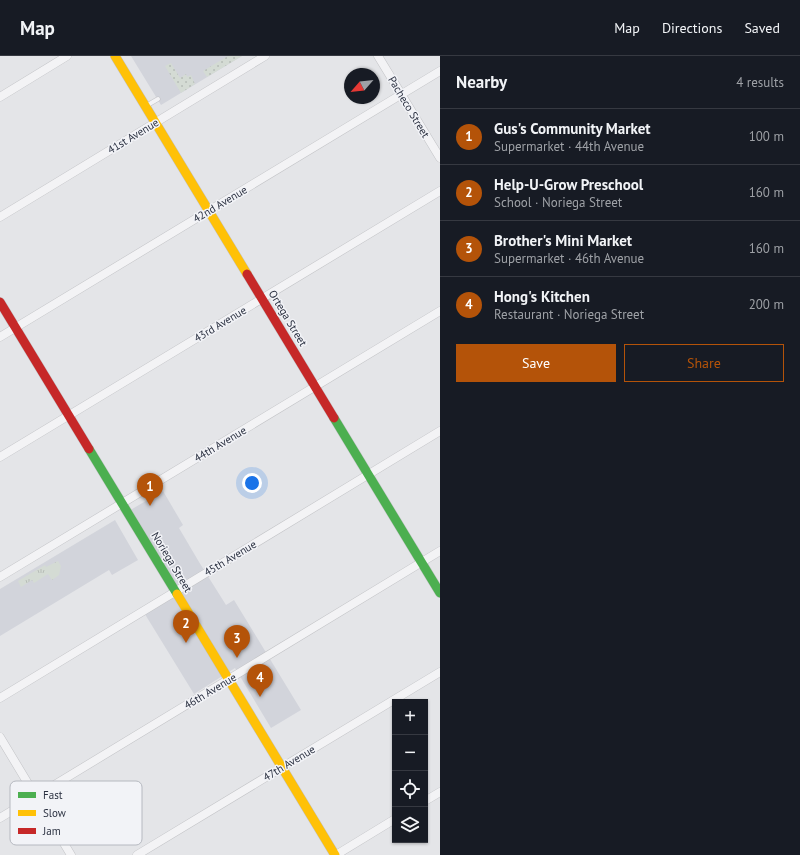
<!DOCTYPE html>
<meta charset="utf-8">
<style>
body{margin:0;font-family:"PT Sans",sans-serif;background:#242831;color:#f1f3f6}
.controls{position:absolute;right:12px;bottom:12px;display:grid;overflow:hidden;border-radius:0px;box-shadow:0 1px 3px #0004}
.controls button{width:36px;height:36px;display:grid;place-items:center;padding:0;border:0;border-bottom:1px solid #363941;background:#171b24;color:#f1f3f6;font:20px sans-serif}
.compass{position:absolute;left:344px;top:12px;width:36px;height:36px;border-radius:50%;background:#171b24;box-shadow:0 1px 3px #0004;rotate:242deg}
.you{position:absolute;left:252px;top:427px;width:14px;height:14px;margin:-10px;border:3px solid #fff;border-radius:50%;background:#1a73e8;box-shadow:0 0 0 6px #1a73e833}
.badge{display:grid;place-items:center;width:26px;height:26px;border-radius:50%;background:#b45309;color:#fff;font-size:13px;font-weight:700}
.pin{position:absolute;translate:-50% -33px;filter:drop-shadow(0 1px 2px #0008)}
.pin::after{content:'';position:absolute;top:21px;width:14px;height:12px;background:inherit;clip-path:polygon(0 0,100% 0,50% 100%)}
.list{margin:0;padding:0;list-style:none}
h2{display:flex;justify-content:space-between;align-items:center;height:52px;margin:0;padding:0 16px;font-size:17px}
h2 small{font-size:13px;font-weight:400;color:#9ea1a6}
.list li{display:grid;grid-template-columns:26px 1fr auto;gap:12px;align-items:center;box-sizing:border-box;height:56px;padding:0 16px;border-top:1px solid #363941}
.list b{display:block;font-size:15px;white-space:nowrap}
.list p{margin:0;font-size:13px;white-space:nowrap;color:#9ea1a6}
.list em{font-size:13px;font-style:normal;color:#9ea1a6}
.actions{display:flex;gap:8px;padding:12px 16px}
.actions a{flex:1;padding:9px 0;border:1px solid #b45309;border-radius:0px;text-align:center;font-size:14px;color:#b45309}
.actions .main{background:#b45309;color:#fff}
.icon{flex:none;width:22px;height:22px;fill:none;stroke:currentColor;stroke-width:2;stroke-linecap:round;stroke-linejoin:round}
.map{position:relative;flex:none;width:440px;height:799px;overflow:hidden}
header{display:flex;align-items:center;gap:24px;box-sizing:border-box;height:56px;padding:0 20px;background:#171b24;border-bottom:1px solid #363941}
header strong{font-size:19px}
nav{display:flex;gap:22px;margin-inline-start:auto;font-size:14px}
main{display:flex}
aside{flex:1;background:#171b24}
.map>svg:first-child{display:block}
.built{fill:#d2d4db}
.grass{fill:url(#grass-dots)}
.park{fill:url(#park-tufts)}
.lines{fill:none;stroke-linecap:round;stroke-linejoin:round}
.lane-casing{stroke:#c2c3c6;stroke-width:5}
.street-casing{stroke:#c2c3c6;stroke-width:9}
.fast-casing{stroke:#c2c3c6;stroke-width:10}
.slow-casing{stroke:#c2c3c6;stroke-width:10}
.jam-casing{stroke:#c2c3c6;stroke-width:10}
.lane{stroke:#f3f3f5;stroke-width:4}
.street{stroke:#f3f3f5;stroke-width:8}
.fast{stroke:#4caf50;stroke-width:9}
.slow{stroke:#ffc107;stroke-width:9}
.jam{stroke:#c62828;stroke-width:9}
.labels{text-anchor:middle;stroke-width:3;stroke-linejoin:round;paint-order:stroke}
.street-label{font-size:11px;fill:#2b3141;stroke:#f2f3f7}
.key{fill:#f2f3f7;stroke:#b6b9c0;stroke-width:1}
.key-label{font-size:11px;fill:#2b3141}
</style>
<header>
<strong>Map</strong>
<nav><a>Map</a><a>Directions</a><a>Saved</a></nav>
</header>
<main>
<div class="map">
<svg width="440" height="799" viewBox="0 0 440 799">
<defs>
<pattern id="grass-dots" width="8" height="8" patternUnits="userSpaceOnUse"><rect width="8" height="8" fill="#d4dbd4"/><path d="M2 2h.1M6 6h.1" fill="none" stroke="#b6bcb7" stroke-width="1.8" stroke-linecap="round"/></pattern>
<pattern id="park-tufts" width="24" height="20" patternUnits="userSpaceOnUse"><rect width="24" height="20" fill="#d4dbd4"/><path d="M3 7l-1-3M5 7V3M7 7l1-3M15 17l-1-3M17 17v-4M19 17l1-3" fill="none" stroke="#b6bcb7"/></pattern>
</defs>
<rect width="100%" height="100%" fill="#e4e5e8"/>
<path class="built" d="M131 0H242L161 49Z
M163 435 183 469 179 472 199 506 226 549 234 544 301 654 271 672 235 612 194 638 143 555 175 535 127 456Z
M115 464 138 504 112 519 109 514 0 580V533Z"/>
<path class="grass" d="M228 0H242L207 21 203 15Z
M171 7 180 22 186 18 187 21 191 19 195 28 181 37 165 10Z"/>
<path class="park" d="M58 505 61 510 59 519 52 524 48 518 34 527 32 524 21 531 18 525 45 509 46 511Z"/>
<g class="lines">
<g class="lane-casing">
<path id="lane" d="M146 50 158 43"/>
</g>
<g class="street-casing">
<path id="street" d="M378 0 440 102
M0 41 67 0
M0 161 265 0
M0 281 440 15
M0 401 440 135
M0 521 440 255
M0 642 440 375
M0 681 71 799
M425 745 440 736
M0 762 440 495
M137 799 440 616
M336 799 395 763"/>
</g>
<g class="fast-casing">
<path id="fast" d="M334 362 440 537
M89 393 177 538"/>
</g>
<g class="slow-casing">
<path id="slow" d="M115 0 247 218
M177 538 335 799"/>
</g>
<g class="jam-casing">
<path id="jam" d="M247 218 334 362
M0 246 89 393"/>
</g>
<use href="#lane" class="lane"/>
<use href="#street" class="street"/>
<use href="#fast" class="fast"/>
<use href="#slow" class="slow"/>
<use href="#jam" class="jam"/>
</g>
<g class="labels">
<g class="street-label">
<text transform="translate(409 51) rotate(59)" y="4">Pacheco Street</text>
<text transform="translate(133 80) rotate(-31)" y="4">41st Avenue</text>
<text transform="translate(220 148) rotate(-31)" y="4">42nd Avenue</text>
<text transform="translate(288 262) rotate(59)" y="4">Ortega Street</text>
<text transform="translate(220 268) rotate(-31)" y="4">43rd Avenue</text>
<text transform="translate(220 388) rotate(-31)" y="4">44th Avenue</text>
<text transform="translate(230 502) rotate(-31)" y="4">45th Avenue</text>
<text transform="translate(172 506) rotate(59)" y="4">Noriega Street</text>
<text transform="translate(210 635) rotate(-31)" y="4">46th Avenue</text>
<text transform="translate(289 707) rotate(-31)" y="4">47th Avenue</text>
</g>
</g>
<rect x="10" y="725" width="132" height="64" rx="6" class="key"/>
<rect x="18" y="736" width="18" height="6" fill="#4caf50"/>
<rect x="18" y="754" width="18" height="6" fill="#ffc107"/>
<rect x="18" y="772" width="18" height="6" fill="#c62828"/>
<g class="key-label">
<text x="43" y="743">Fast</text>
<text x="43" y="761">Slow</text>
<text x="43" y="779">Jam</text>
</g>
</svg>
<div class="controls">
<button>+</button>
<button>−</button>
<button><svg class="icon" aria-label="locate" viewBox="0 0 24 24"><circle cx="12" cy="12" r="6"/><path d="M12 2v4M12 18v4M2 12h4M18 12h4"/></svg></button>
<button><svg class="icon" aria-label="layers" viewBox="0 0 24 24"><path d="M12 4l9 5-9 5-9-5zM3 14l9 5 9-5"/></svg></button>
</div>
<svg class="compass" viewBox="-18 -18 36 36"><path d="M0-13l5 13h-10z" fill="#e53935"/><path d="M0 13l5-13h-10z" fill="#9ea1a6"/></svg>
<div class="you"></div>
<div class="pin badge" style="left:150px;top:450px">1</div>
<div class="pin badge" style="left:186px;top:587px">2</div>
<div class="pin badge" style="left:237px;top:602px">3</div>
<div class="pin badge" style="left:260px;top:641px">4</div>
</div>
<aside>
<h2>Nearby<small>4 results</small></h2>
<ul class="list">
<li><span class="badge">1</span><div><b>Gus's Community Market</b><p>Supermarket · 44th Avenue</p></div><em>100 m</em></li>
<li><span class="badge">2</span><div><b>Help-U-Grow Preschool</b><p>School · Noriega Street</p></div><em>160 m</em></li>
<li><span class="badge">3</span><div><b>Brother's Mini Market</b><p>Supermarket · 46th Avenue</p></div><em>160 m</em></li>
<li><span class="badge">4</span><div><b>Hong's Kitchen</b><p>Restaurant · Noriega Street</p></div><em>200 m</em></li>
</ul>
<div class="actions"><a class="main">Save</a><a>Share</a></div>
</aside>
</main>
